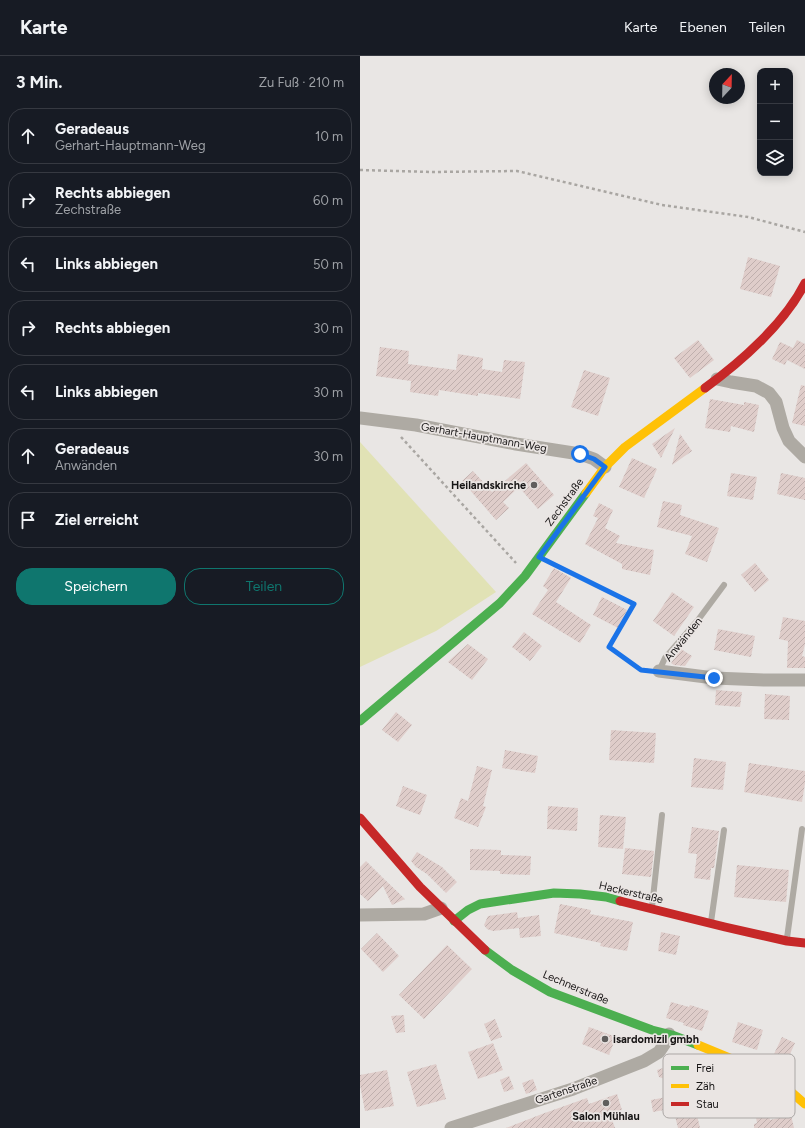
<!DOCTYPE html>
<html lang="de">
<meta charset="utf-8">
<style>
body{margin:0;font-family:Figtree,sans-serif;background:#20242c;color:#f1f3f6}
.controls{position:absolute;right:12px;top:12px;display:grid;overflow:hidden;border-radius:8px;box-shadow:0 2px 10px #0003}
.controls button{width:36px;height:36px;display:grid;place-items:center;padding:0;border:0;border-bottom:1px solid #363941;background:#171b24;color:#f1f3f6;font:20px sans-serif}
.compass{position:absolute;left:349px;top:12px;width:36px;height:36px;border-radius:50%;background:#171b24;box-shadow:0 2px 10px #0003;rotate:22deg}
.stop{position:absolute;width:12px;height:12px;margin:-9px;border:3px solid #1a73e8;border-radius:50%;background:#fff}
.stop.end{background:#1a73e8;border-color:#fff;box-shadow:0 1px 4px #0008}
.list{margin:0;padding:0;list-style:none}
h2{display:flex;justify-content:space-between;align-items:center;height:52px;margin:0;padding:0 16px;font-size:17px}
h2 small{font-size:13px;font-weight:400;color:#9ea1a6}
.list li{display:grid;grid-template-columns:26px 1fr auto;gap:12px;align-items:center;box-sizing:border-box;height:56px;margin:0 8px 8px;padding:0 8px;border:1px solid #363941;border-radius:16px}
.list b{display:block;font-size:15px;white-space:nowrap}
.list p{margin:0;font-size:13px;white-space:nowrap;color:#9ea1a6}
.list em{font-size:13px;font-style:normal;color:#9ea1a6}
.actions{display:flex;gap:8px;padding:12px 16px}
.actions a{flex:1;padding:9px 0;border:1px solid #0f766e;border-radius:16px;text-align:center;font-size:14px;color:#0f766e}
.actions .main{background:#0f766e;color:#fff}
.icon{flex:none;width:22px;height:22px;fill:none;stroke:currentColor;stroke-width:2;stroke-linecap:round;stroke-linejoin:round}
.map{position:relative;flex:none;width:445px;height:1072px;overflow:hidden}
header{display:flex;align-items:center;gap:24px;box-sizing:border-box;height:56px;padding:0 20px;background:#171b24;border-bottom:1px solid #363941}
header strong{font-size:19px}
nav{display:flex;gap:22px;margin-inline-start:auto;font-size:14px}
main{display:flex}
aside{flex:1;background:#171b24}
.map>svg:first-child{display:block}
.green{fill:#e1e2b5}
.building{fill:url(#building-hatch)}
.lines{fill:none;stroke-linecap:round;stroke-linejoin:round}
.path{stroke:#a9a6a2;stroke-width:2.5;stroke-dasharray:3 3;stroke-linecap:butt}
.lane{stroke:#aeaaa3;stroke-width:6}
.street{stroke:#aeaaa3;stroke-width:13}
.fast{stroke:#4caf50;stroke-width:9}
.slow{stroke:#ffc107;stroke-width:9}
.jam{stroke:#c62828;stroke-width:9}
.route{stroke:#1a73e8;stroke-width:5}
.poi-dot{fill:#605e5d;stroke:#eae5e3;stroke-width:1.5}
.labels{text-anchor:middle;stroke-width:3.5;stroke-linejoin:round;paint-order:stroke}
.street-label{font-size:11px;fill:#171515;stroke:#eae5e3}
.poi-label{font-size:11px;font-weight:bold;fill:#171515;stroke:#eae5e3;text-anchor:end}
.key{fill:#eae5e3;stroke:#aba7a5;stroke-width:1}
.key-label{font-size:11px;fill:#171515}
</style>
<header>
<strong>Karte</strong>
<nav><a>Karte</a><a>Ebenen</a><a>Teilen</a></nav>
</header>
<main>
<aside>
<h2>3 Min.<small>Zu Fuß · 210 m</small></h2>
<ul class="list">
<li><svg class="icon" aria-label="ahead" viewBox="0 0 24 24"><path d="M12 20V5M6 11l6-6 6 6"/></svg><div><b>Geradeaus</b><p>Gerhart-Hauptmann-Weg</p></div><em>10 m</em></li>
<li><svg class="icon" aria-label="right" viewBox="0 0 24 24"><path d="M7 20v-9h11M14 6l5 5-5 5"/></svg><div><b>Rechts abbiegen</b><p>Zechstraße</p></div><em>60 m</em></li>
<li><svg class="icon" aria-label="left" viewBox="0 0 24 24"><path d="M17 20v-9H6M10 6l-5 5 5 5"/></svg><div><b>Links abbiegen</b></div><em>50 m</em></li>
<li><svg class="icon" aria-label="right" viewBox="0 0 24 24"><path d="M7 20v-9h11M14 6l5 5-5 5"/></svg><div><b>Rechts abbiegen</b></div><em>30 m</em></li>
<li><svg class="icon" aria-label="left" viewBox="0 0 24 24"><path d="M17 20v-9H6M10 6l-5 5 5 5"/></svg><div><b>Links abbiegen</b></div><em>30 m</em></li>
<li><svg class="icon" aria-label="ahead" viewBox="0 0 24 24"><path d="M12 20V5M6 11l6-6 6 6"/></svg><div><b>Geradeaus</b><p>Anwänden</p></div><em>30 m</em></li>
<li><svg class="icon" aria-label="arrive" viewBox="0 0 24 24"><path d="M6 21V4h12l-3 4 3 4H6"/></svg><div><b>Ziel erreicht</b></div></li>
</ul>
<div class="actions"><a class="main">Speichern</a><a>Teilen</a></div>
</aside>
<div class="map">
<svg width="445" height="1072" viewBox="0 0 445 1072">
<defs>
<pattern id="building-hatch" width="6" height="6" patternUnits="userSpaceOnUse"><rect width="6" height="6" fill="#dfcdca"/><path d="M-1 1l2-2M0 6l6-6M5 7l2-2" fill="none" stroke="#bfafad"/></pattern>
</defs>
<rect width="100%" height="100%" fill="#e9e6e4"/>
<path class="green" d="M0 386 136 536 76 575 0 611Z"/>
<path class="building" d="M388 201 420 210 411 241 380 233Z
M338 284 354 304 330 322 314 302Z
M437 284 445 288V313L427 304 425 309 412 303 420 286 433 292Z
M20 291 49 295 48 308 96 314 98 298 123 302 122 313 142 316 144 304 165 306 160 343 118 337V340L79 334 78 340 50 336 51 325 16 320Z
M224 314 250 322 238 360 211 351Z
M441 329 445 330V370L432 367Z
M350 343 384 349V346L399 349 394 376 371 370 370 376 345 372Z
M315 372 301 402 292 388Z
M320 378 332 395 312 409Z
M272 402 297 413 284 442 259 431Z
M166 407 194 439 178 453 159 431 143 446 149 452 136 464 102 425 113 415 132 436Z
M371 417 397 421 393 444 367 440Z
M421 417 445 422V444L417 438Z
M303 445 322 449 320 459 359 472 347 506 325 498 332 480 297 471Z
M239 447 253 454 245 472 260 480 256 487 294 494 290 519 262 513V508L225 488 238 462 233 460Z
M395 507 409 524 395 536 381 519Z
M194 512 211 522 196 546 231 569 220 587 172 558 188 534 183 530Z
M312 536 334 551 314 580 293 565Z
M242 541 267 554 258 572 233 559Z
M423 561 445 565V588L442 600 445 601V612H427L428 585 419 583Z
M358 573 395 580 391 601 354 594Z
M164 576 182 590 170 605 152 591Z
M108 588 128 603 112 624 88 606 92 602Z
M321 593 332 600 325 610 314 609 311 607Z
M356 634 382 636 380 651 355 649Z
M405 638 430 640 429 664 404 663Z
M36 656 52 669 38 686 22 674Z
M251 674 296 677 294 707 249 704Z
M145 694 178 700 175 717 142 712Z
M334 702 366 706 363 734 331 731Z
M389 707 445 715V727L442 746 384 736Z
M117 710 132 714 123 750 126 751 118 771 94 762 101 742 108 745Z
M43 730 67 739 60 759 36 750Z
M188 750 218 752 217 775 187 773Z
M240 759 266 761 263 793 238 791Z
M332 771 359 775 354 812H351L350 824 334 822 337 798 328 797Z
M265 792 294 795 291 821 262 818Z
M110 793 141 794V799L171 800 170 819 140 818V815L110 814Z
M57 796 82 811 97 826 86 837 67 818 56 811 51 805Z
M6 805 24 823 45 843 32 849 23 830 8 845 0 838V811Z
M377 809 429 814 426 846 374 841Z
M200 848 231 854 230 858 273 866 267 895 240 890 241 887 194 877Z
M157 856 158 862 179 859 181 880 160 882 159 872 133 875 127 873 124 869 128 860Z
M301 876 320 880 316 899 298 895Z
M17 877 39 900 23 916 1 893Z
M87 889 112 913 64 963 39 939Z
M311 946 329 951 330 949 349 955 342 975 323 969 324 967 306 962Z
M44 959 45 976 36 977 31 960Z
M135 963 142 981 131 985 124 968Z
M378 966 403 974 397 994 372 986Z
M229 971 256 981 249 999 222 988Z
M422 981 435 987 427 1005 414 998Z
M133 987 143 1014 118 1023 108 996Z
M318 1007H327L352 1017 344 1035H340L299 1021 297 1014Z
M76 1008 86 1043 57 1051 47 1016Z
M27 1014 34 1050 5 1055 0 1029V1019Z
M149 1020 154 1033 144 1036 140 1024Z
M173 1023 177 1034 166 1038 162 1027Z
M257 1038 262 1054 250 1058 255 1072H146L182 1058 227 1042 229 1048Z
M312 1040 315 1052 293 1056 291 1044Z
M407 1048 410 1064 431 1059 434 1072H394V1068L397 1067 394 1051Z
M336 1055 340 1072H318L315 1060Z"/>
<g class="lines">
<path class="path" d="M0 114 72 116 157 115 302 149 388 161 445 176
M41 381 156 507
M192 507 274 548 249 591 281 613 288 614"/>
<path class="lane" d="M299 615 305 602 338 564 364 529
M292 851 302 759
M351 866 364 774
M427 882 442 773"/>
<path class="street" d="M357 323 371 326 396 330 409 337 416 346 423 372 429 385 445 401
M0 362 56 369 156 388 220 398 234 403 245 411
M299 615 354 622 404 624H445
M0 859 64 858 81 852
M91 1072 213 1033 284 1005 299 996 305 987 309 978"/>
<path class="fast" d="M0 665 140 547 165 520 226 437
M94 865 108 854 120 848 194 837 220 838 246 841 260 845
M125 894 152 914 190 936 292 974 312 979 338 989"/>
<path class="slow" d="M226 437 245 411 265 391 345 332
M338 989 401 1015 422 1028 445 1048"/>
<path class="jam" d="M345 332C381 306 425 267 445 227
M0 762 60 831 125 894
M260 845 365 871 427 885 445 887"/>
</g>
<g class="lines">
<path class="route" d="M220 398 234 403 245 411 179 501 274 548 249 591 281 614 354 622"/>
</g>
<g class="poi-dot">
<circle cx="174" cy="429" r="4"/>
<circle cx="245" cy="983" r="4"/>
<circle cx="246" cy="1047" r="4"/>
</g>
<g class="labels">
<g class="street-label">
<text transform="translate(124 381) rotate(10)" y="4">Gerhart-Hauptmann-Weg</text>
<text transform="translate(204 446) rotate(-54)" y="4">Zechstraße</text>
<text transform="translate(323 583) rotate(-51)" y="4">Anwänden</text>
<text transform="translate(271 836) rotate(13)" y="4">Hackerstraße</text>
<text transform="translate(216 931) rotate(23)" y="4">Lechnerstraße</text>
<text transform="translate(206 1034) rotate(-19)" y="4">Gartenstraße</text>
</g>
<g class="poi-label">
<text x="166" y="433">Heilandskirche</text>
<text x="253" y="987" text-anchor="start">isardomizil gmbh</text>
<text x="246" y="1064" text-anchor="middle">Salon Mühlau</text>
</g>
</g>
<rect x="303" y="998" width="132" height="64" rx="6" class="key"/>
<rect x="311" y="1010" width="18" height="4" fill="#4caf50"/>
<rect x="311" y="1028" width="18" height="4" fill="#ffc107"/>
<rect x="311" y="1046" width="18" height="4" fill="#c62828"/>
<g class="key-label">
<text x="336" y="1016">Frei</text>
<text x="336" y="1034">Zäh</text>
<text x="336" y="1052">Stau</text>
</g>
</svg>
<div class="controls">
<button>+</button>
<button>−</button>
<button><svg class="icon" aria-label="layers" viewBox="0 0 24 24"><path d="M12 4l9 5-9 5-9-5zM3 14l9 5 9-5"/></svg></button>
</div>
<svg class="compass" viewBox="-18 -18 36 36"><path d="M0-13l5 13h-10z" fill="#e53935"/><path d="M0 13l5-13h-10z" fill="#9ea1a6"/></svg>
<div class="stop" style="left:220px;top:398px"></div>
<div class="stop end" style="left:354px;top:622px"></div>
</div>
</main>
